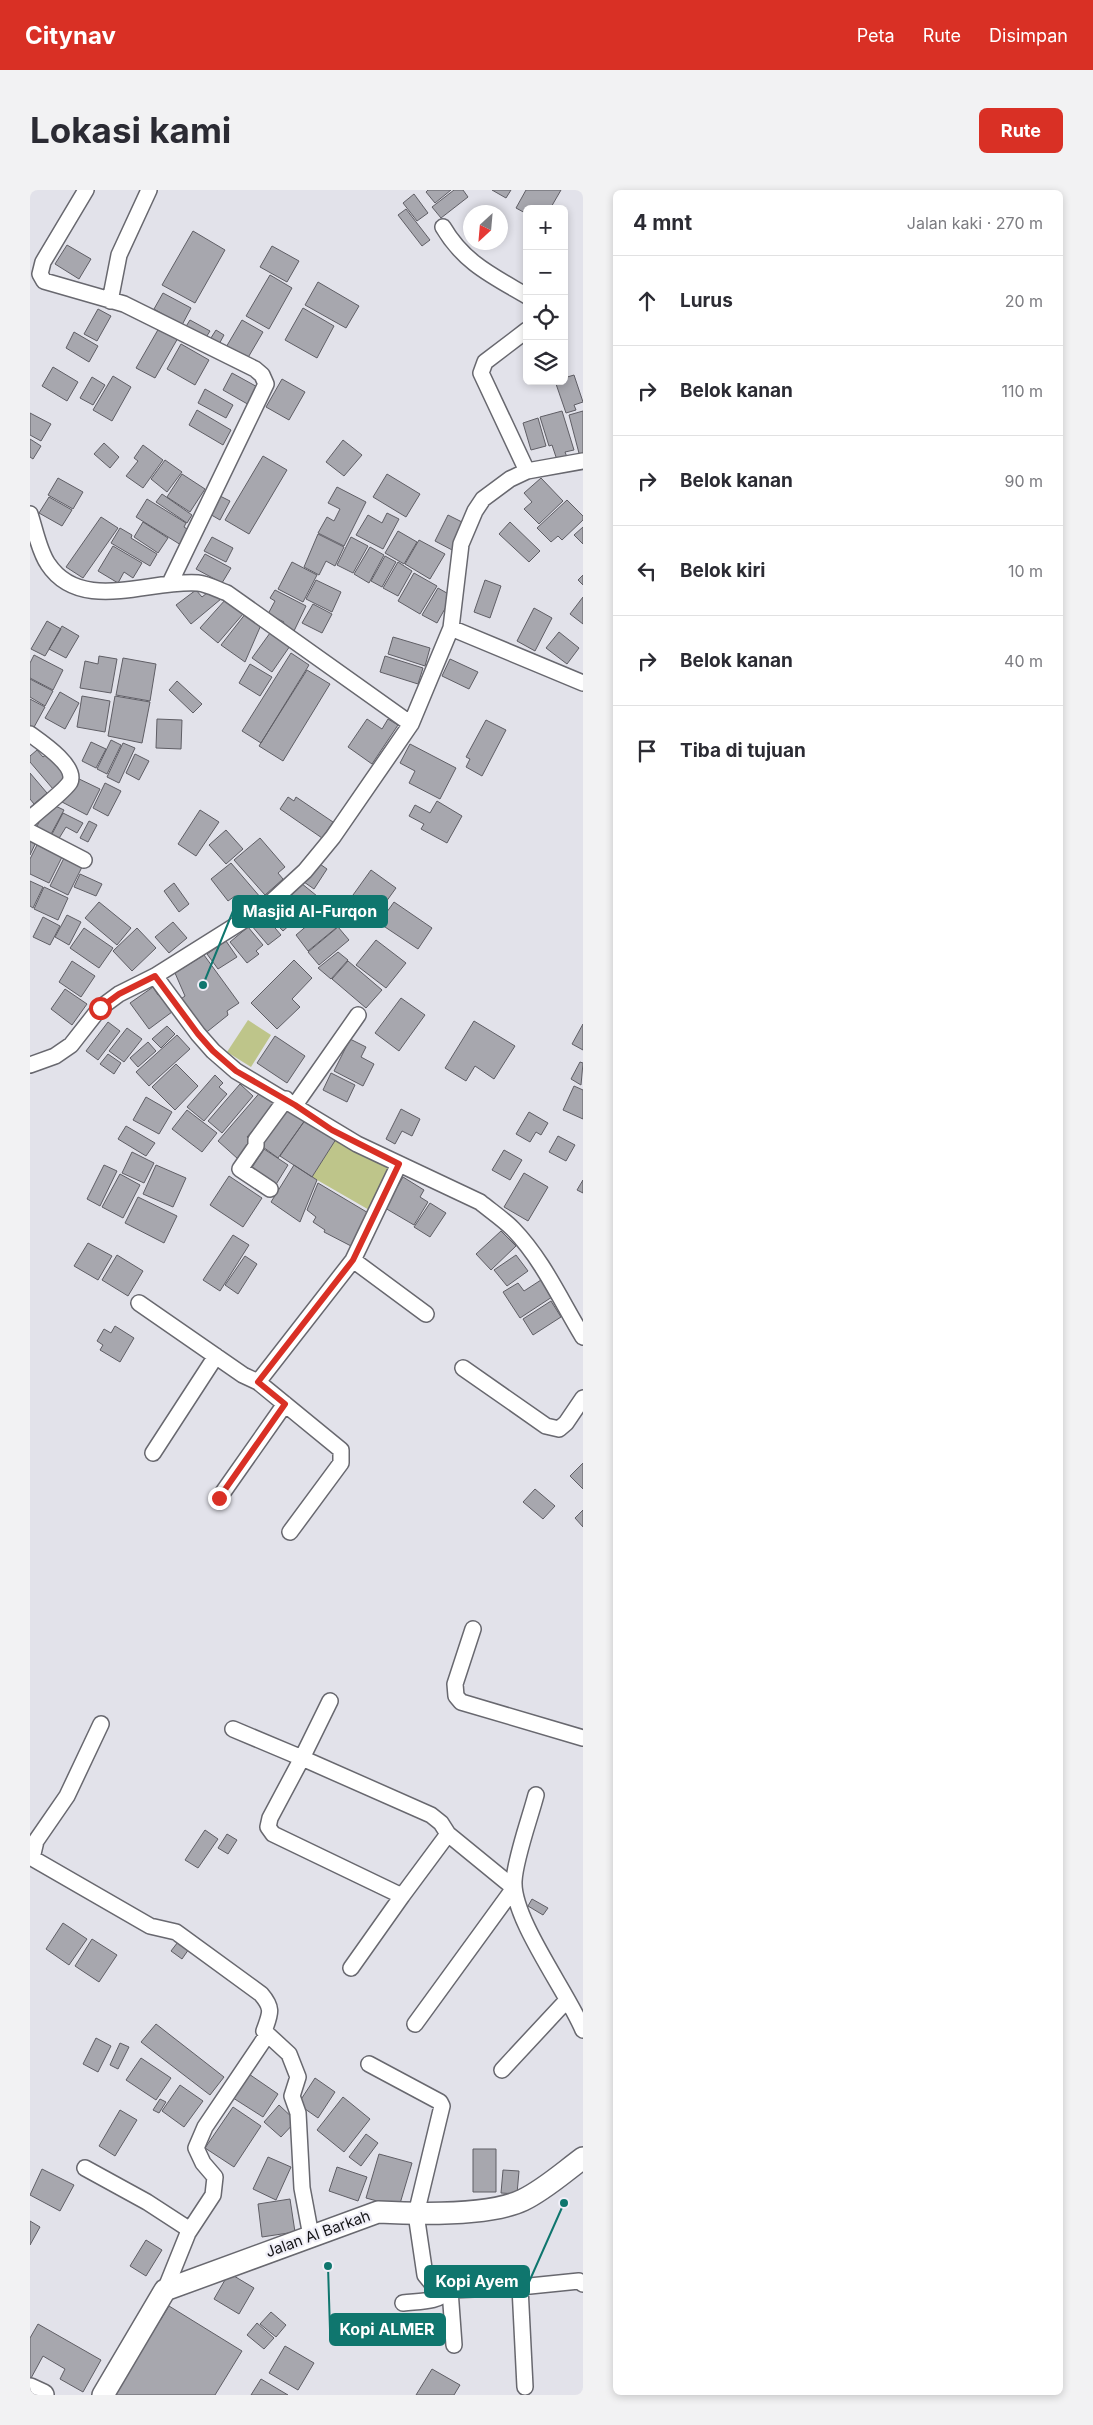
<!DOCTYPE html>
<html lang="id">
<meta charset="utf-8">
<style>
body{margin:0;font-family:Inter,sans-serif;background:#f2f2f3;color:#2b2b33}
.controls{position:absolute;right:15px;top:15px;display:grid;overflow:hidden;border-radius:8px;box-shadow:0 2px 8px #0003}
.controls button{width:45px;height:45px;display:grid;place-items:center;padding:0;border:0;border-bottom:1px solid #e1e1e2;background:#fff;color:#2b2b33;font:25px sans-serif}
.compass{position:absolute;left:433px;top:15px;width:45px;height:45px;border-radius:50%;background:#fff;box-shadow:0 2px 8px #0003;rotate:206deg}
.stop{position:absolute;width:15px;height:15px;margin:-11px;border:4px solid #d93025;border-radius:50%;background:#fff}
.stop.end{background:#d93025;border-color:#fff;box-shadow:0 1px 5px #0008}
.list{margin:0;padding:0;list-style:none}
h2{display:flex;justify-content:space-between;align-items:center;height:65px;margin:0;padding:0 20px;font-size:21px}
h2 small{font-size:16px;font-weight:400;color:#7c7c81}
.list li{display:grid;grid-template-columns:32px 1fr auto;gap:15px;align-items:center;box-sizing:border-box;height:90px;padding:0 20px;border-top:1px solid #e1e1e2}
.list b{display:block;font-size:19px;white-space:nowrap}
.list em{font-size:16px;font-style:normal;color:#7c7c81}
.icon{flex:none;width:28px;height:28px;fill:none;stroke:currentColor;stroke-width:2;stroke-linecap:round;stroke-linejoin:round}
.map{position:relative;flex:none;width:553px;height:2205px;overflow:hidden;border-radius:8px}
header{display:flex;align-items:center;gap:30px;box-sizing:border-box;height:70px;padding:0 25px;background:#d93025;color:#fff}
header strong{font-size:24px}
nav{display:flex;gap:28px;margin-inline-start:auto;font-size:18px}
.intro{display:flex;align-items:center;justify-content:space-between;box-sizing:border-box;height:120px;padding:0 30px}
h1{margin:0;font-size:35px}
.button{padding:12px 22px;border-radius:8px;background:#d93025;color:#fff;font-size:18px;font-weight:700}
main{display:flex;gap:30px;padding:0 30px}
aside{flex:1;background:#fff;border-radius:8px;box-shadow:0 2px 8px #0003}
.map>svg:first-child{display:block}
.green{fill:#bec58a}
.building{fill:#a7a7ae;stroke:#5f5e65}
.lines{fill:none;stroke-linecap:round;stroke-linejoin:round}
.street-casing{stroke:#68686f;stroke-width:18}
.secondary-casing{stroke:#68686f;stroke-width:24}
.street{stroke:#fff;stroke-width:15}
.secondary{stroke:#fff;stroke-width:21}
.route{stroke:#d93025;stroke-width:6}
.labels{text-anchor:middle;stroke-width:4.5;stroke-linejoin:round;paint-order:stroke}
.street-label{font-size:15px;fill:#141417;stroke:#f0eff8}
.leader{fill:none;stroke:#0f766e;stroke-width:2}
.callout-dot{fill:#0f766e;stroke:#f0eff8;stroke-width:2}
.callout{fill:#0f766e;stroke:#0f766e;stroke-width:2}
.callout-label{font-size:16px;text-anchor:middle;font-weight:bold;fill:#fff}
</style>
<header>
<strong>Citynav</strong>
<nav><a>Peta</a><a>Rute</a><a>Disimpan</a></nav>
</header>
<div class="intro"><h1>Lokasi kami</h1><a class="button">Rute</a></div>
<main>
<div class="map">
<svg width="553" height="2205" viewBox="0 0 553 2205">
<rect width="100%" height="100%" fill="#e2e2ea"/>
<path class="green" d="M218 830 241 845 221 877 197 862Z
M308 946 363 974 341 1021 282 987Z"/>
<path class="building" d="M398 0H421L405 13 396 2Z
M424 0H433L438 7 411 28 402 17Z
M462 0H481L476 8Z
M496 0H531L520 19H497V24L486 18Z
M384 4 398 23 387 31 373 13Z
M376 19 400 50 392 56 368 25Z
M163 41 195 60 165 113 132 95Z
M37 55 61 69 49 89 25 74Z
M242 56 269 71 257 92 230 77Z
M240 85 262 98 239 139 216 126Z
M288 92 329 116 316 138 275 115Z
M133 103 161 118 152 135 124 119Z
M273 118 304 136 287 168 255 150Z
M68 119 81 126 67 151 54 144Z
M160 130 180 141 175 149 155 138Z
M212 130 233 142 216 171 195 159Z
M129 138 148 148 125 188 106 178Z
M186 140 194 145 188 156 179 151Z
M44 142 68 156 59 172 36 158Z
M151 154 179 170 165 195 137 179Z
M23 177 48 192 37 211 12 196Z
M202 183 231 199 221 216 193 200Z
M544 185 553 212 544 215 546 220 536 223 525 191H534V188Z
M83 186 101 197 82 231 63 220Z
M62 187 75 195 63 215 50 208Z
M252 189 275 202 259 230 236 217Z
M175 199 203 215 196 228 168 213Z
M167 220 201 240 193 255 159 235Z
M532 221 544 260 535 262 537 267 527 270 522 255 519 256 510 227Z
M553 221V266L550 267 539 225Z
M0 223 21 234 11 251 0 245Z
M508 228 516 256 501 260 493 233Z
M0 249 11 256 3 269 0 267Z
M313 250 332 265 314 286 296 272Z
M74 253 89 267 80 278 64 264Z
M113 255 133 270 113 298 96 286 108 271 104 268Z
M233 266 257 280 219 344 195 330Z
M135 270 152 282 137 302 121 289Z
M152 284 175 299 160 322 137 307Z
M357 284 390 304 376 327 343 307Z
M28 288 53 302 43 319 18 305Z
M511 288 533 311 509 334 494 319 502 312 494 303Z
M307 297 336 312 314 356 288 343 297 327 304 331 310 319 298 313Z
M132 304 162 325 157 333 126 312Z
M188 305 200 311 190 330 178 323Z
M19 307 42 320 32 336 9 323Z
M117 309 156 333 154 337 160 341 151 355 106 327Z
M537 310 553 326V330L532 350 528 346 521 352 507 338Z
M357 323 369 329 353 359 326 345 338 325 352 333Z
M418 325 434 333 426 362 405 351Z
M71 327 88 338 53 388 36 377Z
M113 332 138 348 128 363 104 347Z
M480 332 510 361 499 372 469 344Z
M553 337V354L544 345Z
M90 338 102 345 101 348 127 364 120 376 81 353Z
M368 341 387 352 374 374 355 363Z
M288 344 314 357 305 376 296 371 289 385 274 377Z
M182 347 203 358 196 372 174 361Z
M321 347 338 356 323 383 307 375Z
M389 350 415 364 400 389 375 374Z
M83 356 112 373 103 388 94 382 88 393 68 381Z
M340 357 354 365 339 393 324 384Z
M175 364 201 378 192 393 166 379Z
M355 366 366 372 352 397 341 391Z
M262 372 287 385 273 412 248 399Z
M368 372 382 381 368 406 353 398Z
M384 383 407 396 390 424 368 411Z
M553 385V395L548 390Z
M286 390 311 402 302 422 276 409Z
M455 390 471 396 460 428 444 422Z
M408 398 422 406 407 433 392 425Z
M182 399 191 409 161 434 146 415 166 400 172 407Z
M245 400 276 416 264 441 252 435 254 432 238 424 245 411 240 408Z
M553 407V434L540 424Z
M196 409 213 424 188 453 170 438Z
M283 414 302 424 292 443 272 433Z
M504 418 522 428 505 461 487 451Z
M216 423 231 435 215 472 191 455Z
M17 431 31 439 15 466 1 459Z
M32 436 49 446 36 468 19 459Z
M529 442 549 458 537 474 516 458Z
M240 443 260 456 242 482 222 468Z
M363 447 400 458 395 476 358 464Z
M261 463 279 475 231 553 212 541Z
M4 465 33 480 23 500 0 488V473Z
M69 466 87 469 81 503 50 498 55 471 68 474Z
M355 466 393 478 388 494 350 482Z
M93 468 126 474 120 511 86 505Z
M420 469 448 482 439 499 412 486Z
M220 474 242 487 230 506 209 493Z
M277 480 300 494 253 571 229 556Z
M0 489 23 501 15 516 0 507Z
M147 491 172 514 163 523 139 500Z
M30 502 49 513 35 539 15 528Z
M52 506 80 511 75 542 47 537Z
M85 506 120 512 112 553 78 546Z
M0 509 15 517 3 539 0 538Z
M127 529 152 530 151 559 126 558Z
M337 529 352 539 358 529 368 535 342 574 318 557Z
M456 530 476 540 452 586 436 577 440 569 436 567Z
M81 550 91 555 77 584 67 579Z
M61 552 76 559 66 578 52 571Z
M93 553 105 558 89 593 77 587Z
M380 554 426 578 410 609 379 593 385 581 370 573Z
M7 560 13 567 17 564 37 587 23 599 0 572V566Z
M105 564 119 571 109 590 96 583Z
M0 583 17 603 4 614 0 609Z
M45 587 70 599 57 625 32 612Z
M75 593 91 601 78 626 63 618Z
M258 607 264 611 266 607 303 632 292 648 250 619Z
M407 611 432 626 417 653 391 639 394 634 379 626 385 615 400 623Z
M19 613 34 620 20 646 6 638Z
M170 620 189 632 166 666 148 654Z
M33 623 53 633 47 643 36 637 28 650 21 646Z
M59 631 67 635 58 652 50 648Z
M196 640 213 659 196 674 179 655Z
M0 647 7 650 0 665Z
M230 648 255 677 248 683 253 689 235 705 204 670Z
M9 651 34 663 19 693 0 684V669Z
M36 664 54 673 38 705 20 696Z
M287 672 297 679 284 699 274 692Z
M201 673 231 708 216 720 205 706 198 711 181 689Z
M341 680 366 698 348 723 323 705Z
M50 684 72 694 66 706 44 697Z
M0 691 13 697 3 718 0 716Z
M144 693 159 714 149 722 134 701Z
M271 693 287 706 275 720 259 707Z
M14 697 38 708 28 730 4 719Z
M256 707 272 724 253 741 238 725Z
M69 712 101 738 87 755 55 728Z
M364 712 402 738 388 759 349 733Z
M293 722 306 738 278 761 266 745Z
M37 725 51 732 39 755 25 747Z
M234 725 251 745 238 755 221 735Z
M13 727 30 736 20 755 3 747Z
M143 732 157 748 139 763 125 747Z
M218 737 233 755 226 761 229 764 217 773 200 752Z
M308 737 319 750 289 775 278 762Z
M54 738 83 758 69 778 40 758Z
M107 738 126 758 102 781 83 761Z
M346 750 376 773 356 798 326 775Z
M196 751 207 767 188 779 177 764Z
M308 762 318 770 301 789 288 778Z
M174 765 209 813 197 821 198 825 173 845 148 811 155 806 145 783Z
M264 770 282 788 262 809 270 817 247 839 221 813Z
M42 771 65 786 51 807 29 792Z
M318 771 352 800 336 818 302 789Z
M123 797 128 805 133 801 146 819 119 839 100 813Z
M35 799 57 814 42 835 21 819Z
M371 808 395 825 369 861 345 843Z
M444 831 485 856 464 889 445 876 436 891 415 878Z
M78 832 90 841 68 870 56 861Z
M553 834V860L542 854Z
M137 836 145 844 131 858 122 849Z
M97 838 112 849 94 872 79 861Z
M147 845 160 859 119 896 106 882Z
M245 846 275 866 257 893 227 873Z
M320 849 336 857 331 867 344 874 333 896 304 881Z
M118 852 126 861 108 877 100 868Z
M78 864 91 873 84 884 70 874Z
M550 872 553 873 551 895 541 889Z
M146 874 168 896 145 920 122 897Z
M301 883 325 895 317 912 293 900Z
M185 885 193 893 189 897 197 904 174 931 157 917Z
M210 894 223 906 192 943 178 931Z
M544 896 553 900V929L533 920Z
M233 899 248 912 217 947 223 952 208 969 188 951Z
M116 907 142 922 129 944 103 930Z
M258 913 278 926 248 968 229 954Z
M371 919 390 929 382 946 372 941 365 954 356 949Z
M157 920 187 943 172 962 142 939Z
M499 922 518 933 511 945 506 942 500 952 486 944Z
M278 926 308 946 282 987 250 966Z
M96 936 125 953 116 966 88 949Z
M528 946 545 955 536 971 519 962Z
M234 959 258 975 245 996 221 979Z
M474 960 492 970 480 990 462 980Z
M102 962 124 973 114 993 92 983Z
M74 975 87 981 70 1016 57 1009Z
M126 975 156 988 143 1017 113 1004Z
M264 975 287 990 270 1032 241 1012Z
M494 983 518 997 498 1031 474 1017Z
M90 984 110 995 93 1028 72 1017Z
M199 986 232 1008 213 1037 180 1015Z
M373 987 394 1000 390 1007 398 1012 384 1035 355 1018Z
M553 990V1003L547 1000Z
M288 993 340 1024 328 1051 321 1056 294 1042 295 1040 283 1032 286 1027 277 1020Z
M108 1007 147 1026 134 1053 95 1033Z
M400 1013 416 1023 400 1047 384 1037Z
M471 1041 486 1056 461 1080 446 1064Z
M203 1045 219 1055 190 1101 173 1090Z
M58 1053 82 1066 68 1090 44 1076Z
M87 1065 113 1081 98 1106 72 1090Z
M486 1065 498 1081 477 1096 464 1080Z
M215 1066 227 1074 208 1104 195 1095Z
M511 1090 522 1107 490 1128 473 1102 488 1093 494 1101Z
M521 1111 531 1127 503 1145 493 1129Z
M85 1136 104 1148 90 1172 70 1160 73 1155 67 1151 74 1139 81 1143Z
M553 1273V1299L540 1286Z
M505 1299 525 1316 513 1329 493 1312Z
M553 1320V1337L545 1328Z
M175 1640 188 1649 168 1678 155 1670Z
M197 1644 207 1650 198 1664 188 1658Z
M502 1709 518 1718 513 1725 498 1716Z
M33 1733 57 1749 39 1775 16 1759Z
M151 1748 161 1756 152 1769 141 1761Z
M62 1749 87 1765 69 1792 45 1776Z
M126 1834 194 1887 180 1905 111 1852Z
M66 1848 81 1856 68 1882 53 1874Z
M90 1853 99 1857 88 1879 80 1875Z
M111 1868 141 1888 126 1910 96 1890Z
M216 1882 248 1904 233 1927 200 1906Z
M285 1888 305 1902 288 1928 268 1914Z
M150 1895 173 1911 154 1937 132 1921Z
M313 1907 340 1929 314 1962 287 1940Z
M130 1909 136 1912 129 1923 123 1920Z
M249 1915 266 1931 251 1947 234 1932Z
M203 1917 231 1936 204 1977 175 1958Z
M90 1920 107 1930 85 1966 69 1956Z
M336 1944 348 1953 331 1976 319 1967Z
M443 1959H466V2002H443Z
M349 1964 382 1973 369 2017 336 2008Z
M238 1967 261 1977 246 2010 223 1999Z
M307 1977 337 1987 328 2011 299 2001Z
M12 1979 44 1995 30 2021 0 2005Z
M473 1980 489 1981 487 2004 471 2003Z
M260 2009 265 2042 232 2047 228 2014Z
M0 2031 10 2037 0 2055Z
M116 2050 132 2060 116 2086 100 2076Z
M199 2083 224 2098 209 2124 184 2109Z
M139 2116 212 2161 185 2205H84Z
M241 2122 256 2135 246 2147 230 2134Z
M227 2133 244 2148 234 2159 217 2145Z
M8 2134 71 2170 53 2202 30 2189 35 2179 13 2166 0 2190V2148Z
M255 2156 284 2173 268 2200 239 2183Z
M402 2179 430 2195 424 2205H386Z
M231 2189 258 2205H221Z"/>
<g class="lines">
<g class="street-casing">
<path id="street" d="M56 0 13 72 10 84 14 91 94 114 225 179 232 185 236 194 140 393
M413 37C434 73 463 86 497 106
M80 111 89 65 119 0
M497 140 455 172 451 183 497 281
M0 324C5 339 9 361 18 374 51 424 120 389 168 393 178 394 188 400 197 403L381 534
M421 438 553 493
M0 544C11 552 47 576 40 592 35 601 9 620 0 629
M0 642 54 670
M125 786 168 844 183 861 206 881 327 954 450 1012C461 1021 473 1029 483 1039 513 1070 531 1111 553 1147
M0 875 25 866 41 855 70 818 89 804 125 786 238 715 275 681 303 647 381 534 421 438 431 354 445 321 453 309 480 289 497 281 553 271
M265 915 328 825
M240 999 210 979 226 956V950L256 909
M323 1070 396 1124
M109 1113 213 1185 228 1192 323 1070 369 974
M433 1178 516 1236 529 1239 536 1233 553 1208
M228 1192 311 1260V1273L260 1342
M123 1263 186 1166
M189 1308 255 1214
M443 1439 425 1494 426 1506 431 1512 553 1548
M71 1534 37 1606 6 1651 2 1668 120 1736 146 1742 231 1804C244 1819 240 1824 234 1841L259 1864 268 1887 262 1906 268 1923 272 1998 281 2046
M203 1539 272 1568 300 1511
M506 1605C500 1628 485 1669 484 1691 482 1729 538 1803 553 1840
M321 1778 372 1706
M385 1834 484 1698 418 1644 411 1633 401 1625 272 1568 240 1628 238 1637 243 1644 372 1706 418 1644
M339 1874 410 1912 412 1916 386 2024 395 2085 404 2096 420 2100 490 2097 549 2091 553 2094
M472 1880 537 1810
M55 1978 117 2012 157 2038 158 2043 135 2100
M158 2043 183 2005 185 1987 173 1973 166 1958 175 1937 237 1845
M490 2097 495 2197
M373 2113C390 2111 407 2113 420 2100L424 2155"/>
</g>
<g class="secondary-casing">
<path id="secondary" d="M0 2199 13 2205
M73 2205 135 2100 348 2022C386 2024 460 2026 493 2010 514 2000 534 1982 553 1968"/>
</g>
<use href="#street" class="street"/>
<use href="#secondary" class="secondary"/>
</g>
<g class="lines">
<path class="route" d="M70 818 89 804 125 786 168 844 183 861 206 881 265 915 302 940 369 974 323 1070 228 1192 255 1214 189 1308"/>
</g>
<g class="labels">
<g class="street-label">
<text transform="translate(288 2044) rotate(-20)" y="5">Jalan Al Barkah</text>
</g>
</g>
<path class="leader" d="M173 795L203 721M534 2013L499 2092M298 2076L300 2140"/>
<g class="callout-dot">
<circle cx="173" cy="795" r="5"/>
<circle cx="534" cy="2013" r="5"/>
<circle cx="298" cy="2076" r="5"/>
</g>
<g class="callout">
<rect x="203" y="706" width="154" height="31" rx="5"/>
<rect x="395" y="2076" width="104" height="31" rx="5"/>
<rect x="300" y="2124" width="115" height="31" rx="5"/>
</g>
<g class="callout-label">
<text x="280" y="727">Masjid Al-Furqon</text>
<text x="447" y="2097">Kopi Ayem</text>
<text x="357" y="2145">Kopi ALMER</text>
</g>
</svg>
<div class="controls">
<button>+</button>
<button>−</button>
<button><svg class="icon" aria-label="locate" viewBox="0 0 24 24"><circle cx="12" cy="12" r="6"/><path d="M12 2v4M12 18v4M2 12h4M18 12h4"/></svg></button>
<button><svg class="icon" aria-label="layers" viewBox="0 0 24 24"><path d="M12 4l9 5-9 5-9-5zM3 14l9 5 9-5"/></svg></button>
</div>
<svg class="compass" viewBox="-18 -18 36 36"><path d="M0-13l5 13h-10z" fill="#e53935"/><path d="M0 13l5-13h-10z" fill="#7c7c81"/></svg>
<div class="stop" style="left:70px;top:818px"></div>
<div class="stop end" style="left:189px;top:1308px"></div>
</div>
<aside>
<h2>4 mnt<small>Jalan kaki · 270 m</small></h2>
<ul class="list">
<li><svg class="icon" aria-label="ahead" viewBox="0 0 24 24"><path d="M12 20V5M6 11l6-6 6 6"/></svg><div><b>Lurus</b></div><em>20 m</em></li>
<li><svg class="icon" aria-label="right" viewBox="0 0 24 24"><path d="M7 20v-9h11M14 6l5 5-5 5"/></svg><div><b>Belok kanan</b></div><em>110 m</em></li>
<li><svg class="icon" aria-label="right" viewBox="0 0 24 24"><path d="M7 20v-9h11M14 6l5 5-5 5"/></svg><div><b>Belok kanan</b></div><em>90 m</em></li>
<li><svg class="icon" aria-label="left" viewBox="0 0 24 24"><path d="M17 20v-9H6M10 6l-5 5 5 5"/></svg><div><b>Belok kiri</b></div><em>10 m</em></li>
<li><svg class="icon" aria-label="right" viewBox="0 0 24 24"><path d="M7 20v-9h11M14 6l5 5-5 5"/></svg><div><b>Belok kanan</b></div><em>40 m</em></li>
<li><svg class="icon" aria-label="arrive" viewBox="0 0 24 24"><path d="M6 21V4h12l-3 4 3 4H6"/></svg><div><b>Tiba di tujuan</b></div></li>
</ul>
</aside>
</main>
